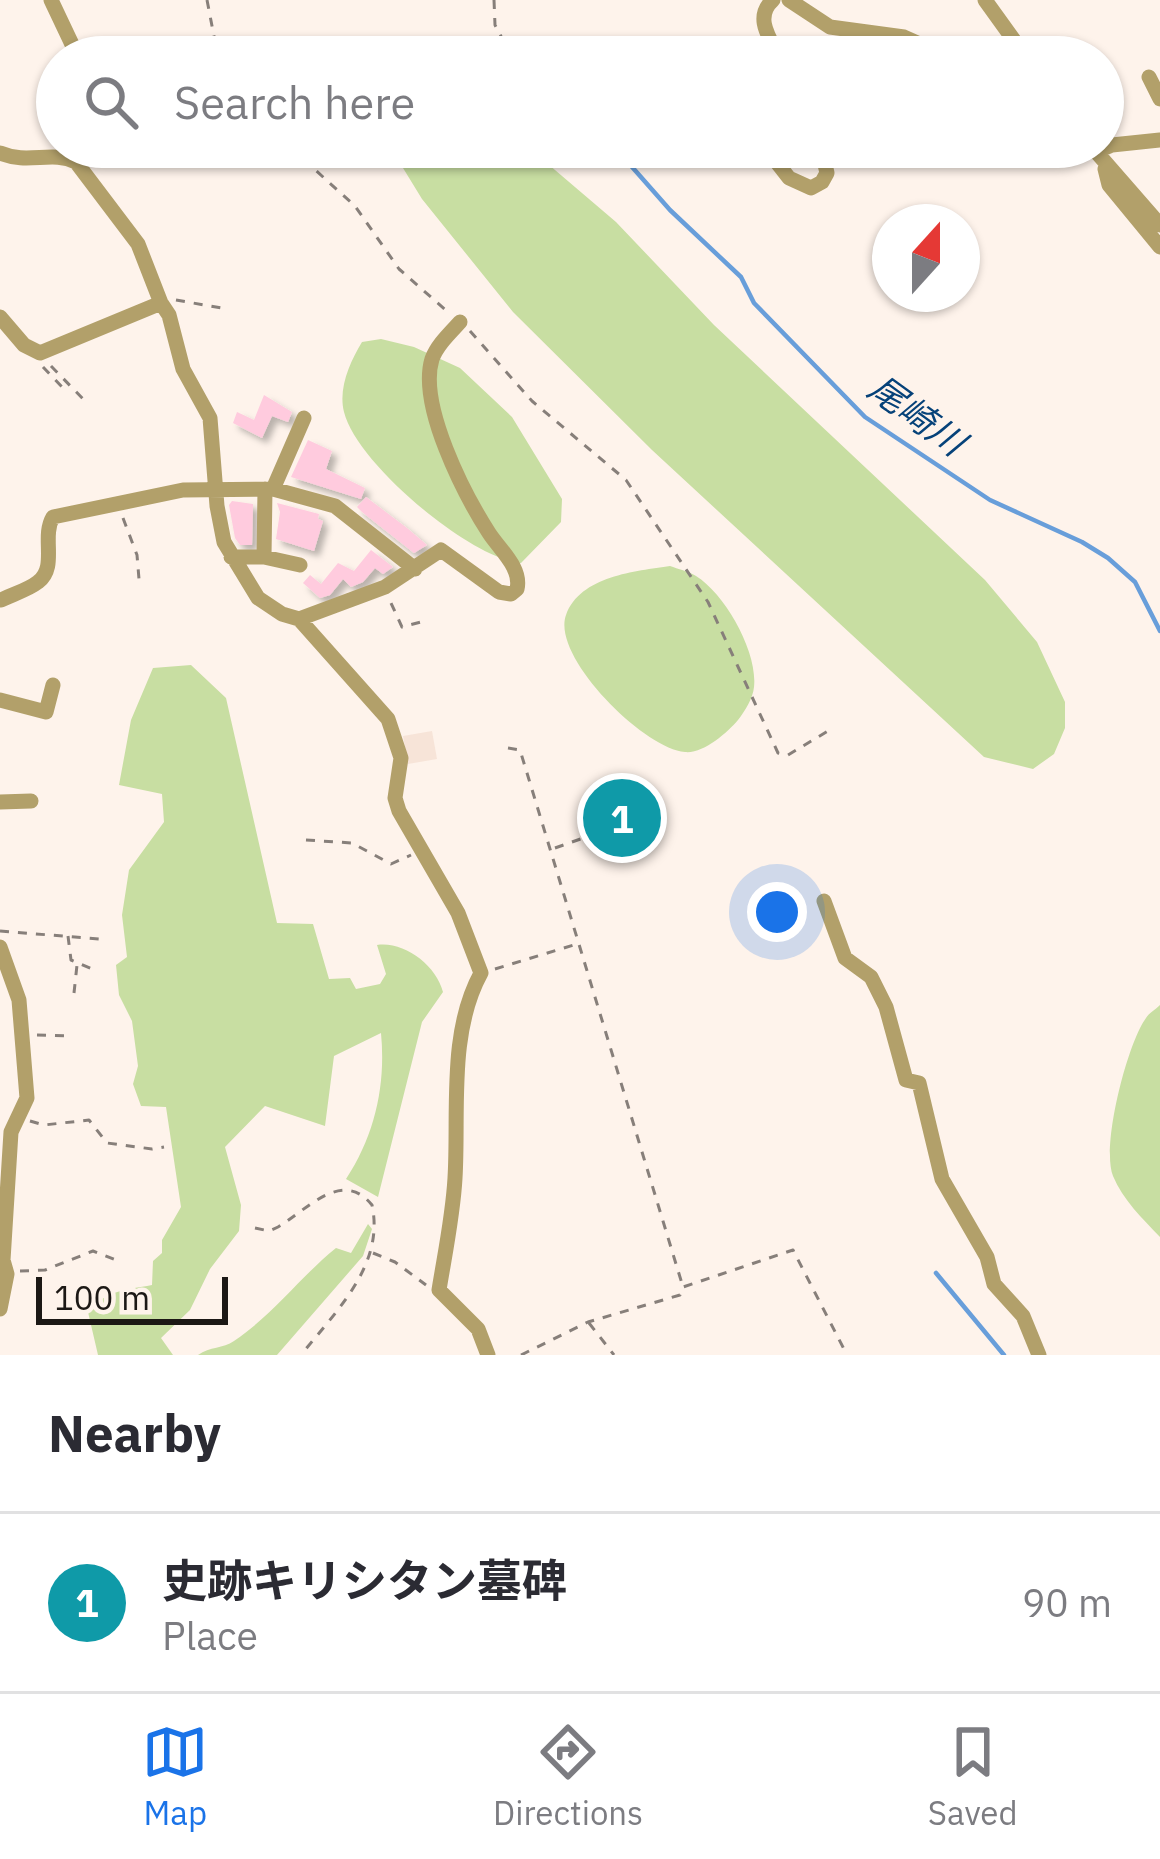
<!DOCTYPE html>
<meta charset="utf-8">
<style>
body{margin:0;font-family:"IBM Plex Sans","Noto Sans JP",sans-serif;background:#f7f7f7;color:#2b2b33}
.compass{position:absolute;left:872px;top:204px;width:108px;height:108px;border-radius:50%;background:#fff;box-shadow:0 3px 9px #0004;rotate:21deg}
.scale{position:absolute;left:36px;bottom:30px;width:192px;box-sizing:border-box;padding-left:12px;border:6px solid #1c1815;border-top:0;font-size:33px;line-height:42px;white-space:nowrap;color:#1c1815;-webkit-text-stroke:9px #fef3eb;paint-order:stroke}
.you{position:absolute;left:777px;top:912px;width:42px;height:42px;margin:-30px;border:9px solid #fff;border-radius:50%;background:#1a73e8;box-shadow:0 0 0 18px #1a73e833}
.badge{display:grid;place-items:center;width:78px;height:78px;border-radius:50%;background:#1a73e8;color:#fff;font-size:39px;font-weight:700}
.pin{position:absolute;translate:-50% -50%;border:6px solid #fff;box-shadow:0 3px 12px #0006}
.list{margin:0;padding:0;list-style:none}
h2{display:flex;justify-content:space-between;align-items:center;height:156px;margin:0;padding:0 48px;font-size:51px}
h2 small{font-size:39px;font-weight:400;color:#7c7c81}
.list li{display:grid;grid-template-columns:78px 1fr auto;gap:36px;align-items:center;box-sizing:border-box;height:180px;padding:0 48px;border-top:3px solid #e1e1e2}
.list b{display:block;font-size:45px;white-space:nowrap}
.list p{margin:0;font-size:39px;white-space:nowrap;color:#7c7c81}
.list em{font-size:39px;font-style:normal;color:#7c7c81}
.icon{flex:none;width:66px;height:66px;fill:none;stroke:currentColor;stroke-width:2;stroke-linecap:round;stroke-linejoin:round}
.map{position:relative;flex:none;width:1160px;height:1355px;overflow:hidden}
.search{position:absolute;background:#fff;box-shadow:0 3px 9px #0004;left:36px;right:36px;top:36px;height:132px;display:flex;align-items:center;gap:30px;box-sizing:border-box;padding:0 42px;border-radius:66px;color:#7c7c81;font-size:45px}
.sheet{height:336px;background:#fff}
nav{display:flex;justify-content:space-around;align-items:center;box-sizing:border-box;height:168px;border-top:3px solid #e1e1e2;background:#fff;font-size:33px;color:#7c7c81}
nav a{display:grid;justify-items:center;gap:6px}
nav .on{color:#1a73e8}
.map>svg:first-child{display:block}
.built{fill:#f7e4d8}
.green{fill:#c8dea2}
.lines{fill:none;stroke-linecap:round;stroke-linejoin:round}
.stream{stroke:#689eda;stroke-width:4.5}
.building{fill:#ffcbde;filter:url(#shadow)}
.path{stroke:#877f7a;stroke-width:3;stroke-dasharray:9 9;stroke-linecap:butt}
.minor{stroke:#b2a06a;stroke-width:15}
.labels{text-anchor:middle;stroke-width:10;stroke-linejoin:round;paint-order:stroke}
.water-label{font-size:36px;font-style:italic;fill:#064279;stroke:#fef3eb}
</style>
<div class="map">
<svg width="1160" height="1355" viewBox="0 0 1160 1355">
<defs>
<filter id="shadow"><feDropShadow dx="5.5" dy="5.5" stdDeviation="3" flood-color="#0004"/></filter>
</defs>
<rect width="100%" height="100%" fill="#fef3eb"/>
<path class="built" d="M432 731 437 759 408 764 403 736Z"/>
<path class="green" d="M396 147H528L616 222 714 325 985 580 1037 642 1065 702V728L1054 754 1033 769 984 757 652 450 513 312 422 199 403 168Z
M381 339 414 347 460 368 512 417 562 499 561 522 521 563C471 559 357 464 344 412 338 388 350 362 362 342Z
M670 566C678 569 688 571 696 576 725 594 758 652 754 687 753 698 745 711 738 720 727 733 703 754 685 752 643 748 551 656 566 615 580 576 636 571 670 566Z
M191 665 226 698 277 923 313 924 329 979 350 978 356 989 380 984 386 974 377 945C404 941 436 965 443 992L422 1022 378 1197 346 1179C375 1135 386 1085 381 1033L334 1056 325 1126 265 1106 225 1147 241 1205 239 1231 210 1269 190 1310 161 1338 173 1355H98L88 1312C106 1290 125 1290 152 1285L153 1261 162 1253V1240L181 1207 166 1107 141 1106 133 1084 138 1066 132 1021 119 995 116 965 127 957 122 915 129 870 164 822 162 794 119 785 131 720 153 668Z
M1160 1005V1237C1142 1218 1123 1200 1113 1176 1101 1147 1127 1044 1146 1018 1149 1013 1155 1010 1160 1005Z
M368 1224 372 1229 363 1256 277 1355H198C210 1346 223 1349 234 1341 275 1313 299 1278 336 1248L351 1253Z"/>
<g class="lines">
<path class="stream" d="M618 151 670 210 741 277 754 303 865 417 990 500 1082 542 1108 558 1135 582 1160 631
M936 1273 1004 1355"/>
</g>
<path class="building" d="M264 395 292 412 288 422 272 416 262 438 233 423 237 412 254 420Z
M308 440 332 451 326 469 365 488 361 499 291 477Z
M366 497 407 528 427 545 414 553 362 512 357 507Z
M232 501 253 504 252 545H240L235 538 229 505Z
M277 503 319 514 318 519 323 521 314 551 276 539 280 512Z
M371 550 393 567 383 574 375 568 363 582 351 587 343 579 330 595 320 598 303 583 310 575 321 584 338 563 354 571Z"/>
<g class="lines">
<path class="path" d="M207 0 218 57
M494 0 495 25 512 57
M290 147 355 206 399 269 449 313
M176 300 227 309
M470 331 532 401 626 480 708 602 778 753 788 755 828 731
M51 366 87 403
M43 367 62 387
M123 518 137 555 139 579
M391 603 402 627 421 622
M508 748 520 750 683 1287
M306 840 352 843 391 864 411 855
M555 848 609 829 625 810
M0 931 99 939
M68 936 71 960 97 971
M495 969 577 944
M74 993 77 965
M37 1035 72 1036
M30 1121 44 1125 89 1120 107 1143 152 1149 164 1147
M255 1228 269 1231 278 1227C307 1210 342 1168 372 1205 385 1265 336 1311 301 1355
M373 1253 395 1262 426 1285
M20 1271 45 1270 93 1251 116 1260
M589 1323 614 1355
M521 1355 588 1322 680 1295 683 1287 793 1250 847 1355"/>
<path class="minor" d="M51 0 78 57
M773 0C754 17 769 37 779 57
M789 0 830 27 904 37 949 57
M985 0 1026 57
M1149 77 1160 99
M765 147 789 178 811 188 822 182 827 173 821 147
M1092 147 1160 225
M1096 152 1112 145 1160 140
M0 153C28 165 52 150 76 162L138 244 161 303
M1105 169 1109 185 1160 247
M0 317 24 345 40 353 161 303 169 315 183 369 210 418 217 506 224 542 258 598 282 614 299 619 385 587 441 550 499 592 511 594 517 589C522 568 500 550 489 533 464 494 418 405 432 359 437 345 450 333 460 322
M273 489 304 418
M231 557H264L300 565
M264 557 265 489
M1 600C13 594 28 590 38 582 58 567 41 537 53 517L183 490 273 489 335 506 415 569
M299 619 388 719 401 758 395 798 399 811 458 913 481 973C448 1033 459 1112 455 1178 453 1215 445 1253 439 1290L478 1329 488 1355
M0 700 46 712 53 685
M0 802 31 801
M824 901 845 958 871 977 886 1007 906 1080 919 1083 942 1179 987 1257 994 1284 1023 1316 1039 1355
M0 947 19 1000 27 1098 11 1132 3 1260 7 1274 0 1309"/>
</g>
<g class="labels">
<g class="water-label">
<text transform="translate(917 415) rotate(36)" y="13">尾崎川</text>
</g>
</g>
</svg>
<svg class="compass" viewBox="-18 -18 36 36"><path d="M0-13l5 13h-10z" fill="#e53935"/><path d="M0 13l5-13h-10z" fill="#7c7c81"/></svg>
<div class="scale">100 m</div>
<div class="you"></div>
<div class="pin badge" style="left:622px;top:818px;background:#0f9aa8">1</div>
<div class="search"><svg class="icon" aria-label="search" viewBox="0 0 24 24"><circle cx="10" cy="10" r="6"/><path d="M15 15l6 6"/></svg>Search here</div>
</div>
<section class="sheet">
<h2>Nearby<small></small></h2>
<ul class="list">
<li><span class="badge" style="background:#0f9aa8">1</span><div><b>史跡キリシタン墓碑</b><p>Place</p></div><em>90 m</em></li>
</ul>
</section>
<nav>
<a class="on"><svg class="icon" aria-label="map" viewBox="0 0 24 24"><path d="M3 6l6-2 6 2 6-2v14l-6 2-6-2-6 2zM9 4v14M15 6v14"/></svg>Map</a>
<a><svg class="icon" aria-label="directions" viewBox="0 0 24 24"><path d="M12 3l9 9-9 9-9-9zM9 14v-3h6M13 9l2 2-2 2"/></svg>Directions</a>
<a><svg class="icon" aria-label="saved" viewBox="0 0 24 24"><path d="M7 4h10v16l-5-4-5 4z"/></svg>Saved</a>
</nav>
